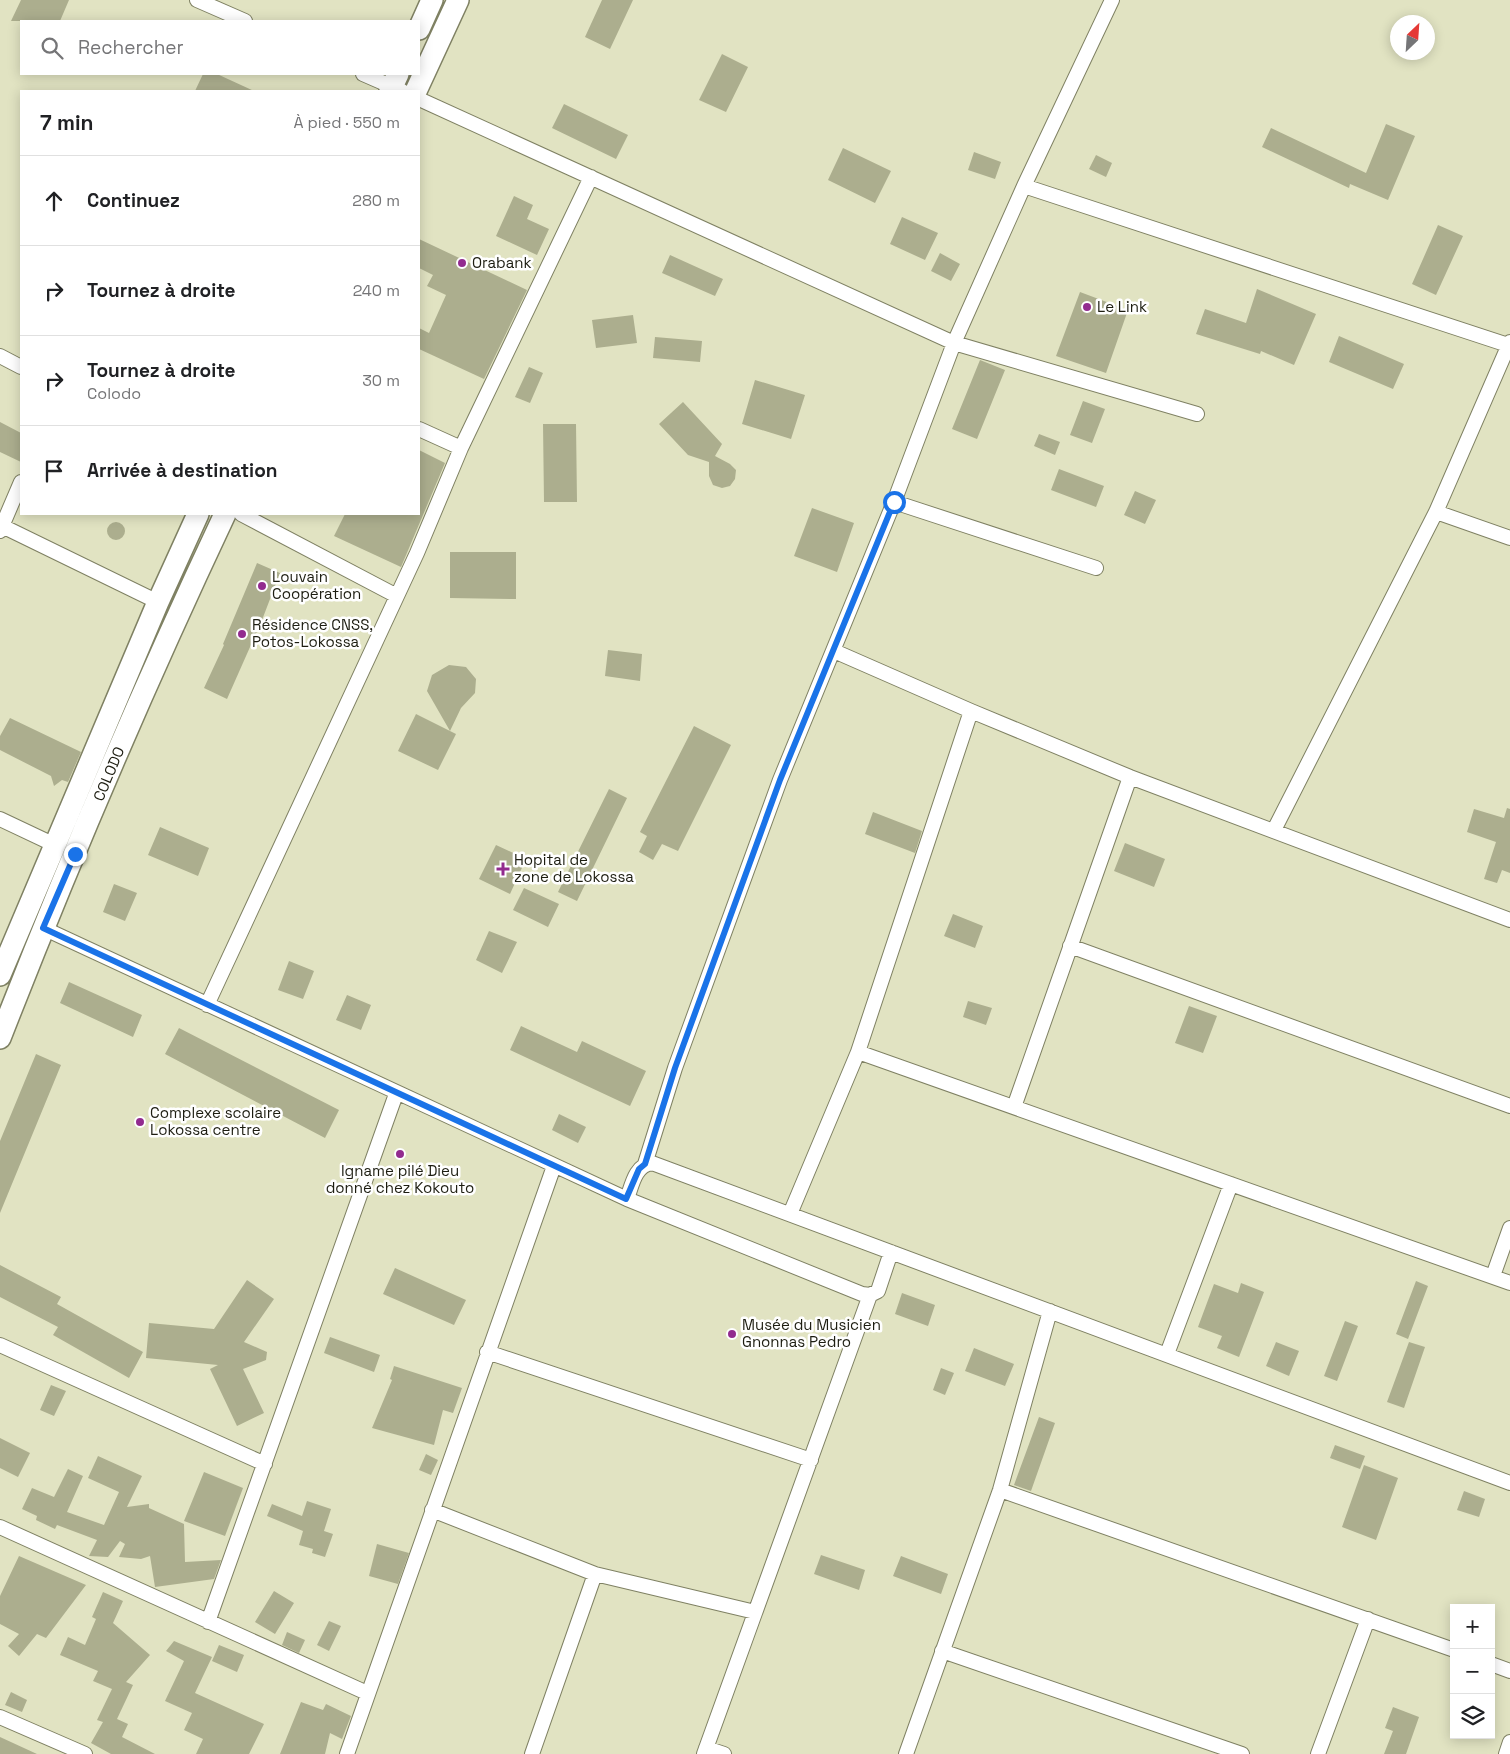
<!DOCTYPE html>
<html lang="fr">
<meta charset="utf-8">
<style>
body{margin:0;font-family:"Space Grotesk",sans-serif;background:#f2f2f2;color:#202124}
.controls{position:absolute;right:15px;bottom:15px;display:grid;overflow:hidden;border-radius:0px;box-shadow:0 2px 12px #0003}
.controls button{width:45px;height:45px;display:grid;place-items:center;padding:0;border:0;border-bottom:1px solid #e0e0e0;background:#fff;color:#202124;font:25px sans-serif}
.compass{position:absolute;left:1390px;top:15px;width:45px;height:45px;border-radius:50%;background:#fff;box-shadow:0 2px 12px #0003;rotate:25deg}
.stop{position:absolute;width:15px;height:15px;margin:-11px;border:4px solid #1a73e8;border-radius:50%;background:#fff}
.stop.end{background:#1a73e8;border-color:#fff;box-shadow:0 1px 5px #0008}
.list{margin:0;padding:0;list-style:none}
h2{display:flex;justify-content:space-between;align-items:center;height:65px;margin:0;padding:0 20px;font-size:21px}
h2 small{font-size:16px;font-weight:400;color:#757577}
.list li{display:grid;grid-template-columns:32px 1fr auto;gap:15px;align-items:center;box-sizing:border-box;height:90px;padding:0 20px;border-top:1px solid #e0e0e0}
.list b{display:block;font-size:19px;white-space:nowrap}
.list p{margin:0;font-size:16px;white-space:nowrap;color:#757577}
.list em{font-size:16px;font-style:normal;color:#757577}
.icon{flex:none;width:28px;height:28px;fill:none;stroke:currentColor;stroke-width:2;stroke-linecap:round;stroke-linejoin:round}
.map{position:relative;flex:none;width:1510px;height:1754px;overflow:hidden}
.search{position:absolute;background:#fff;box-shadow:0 2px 12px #0003;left:20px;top:20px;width:400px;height:55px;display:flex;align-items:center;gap:12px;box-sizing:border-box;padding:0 18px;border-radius:0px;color:#757577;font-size:19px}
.panel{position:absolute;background:#fff;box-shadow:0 2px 12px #0003;left:20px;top:90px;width:400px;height:425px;border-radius:0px}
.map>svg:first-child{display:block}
.building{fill:#acae8e}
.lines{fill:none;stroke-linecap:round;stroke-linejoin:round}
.minor-casing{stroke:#7f8163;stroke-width:16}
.primary-casing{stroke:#7f8163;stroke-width:24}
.minor{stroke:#fff;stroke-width:14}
.primary{stroke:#fff;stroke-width:21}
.route{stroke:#1a73e8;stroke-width:6}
.poi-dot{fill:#922b8f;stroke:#fff;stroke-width:2}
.labels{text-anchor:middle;stroke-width:5;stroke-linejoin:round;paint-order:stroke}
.poi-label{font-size:15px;fill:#1d1d11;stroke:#fff;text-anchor:start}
.street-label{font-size:15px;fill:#1d1d11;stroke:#fff}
</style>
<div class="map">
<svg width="1510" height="1754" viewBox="0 0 1510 1754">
<rect width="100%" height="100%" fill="#e1e3c2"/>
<path class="building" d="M21 0H69L60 21H11Z
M602 0H633L610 49 585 37Z
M722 54 748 67 726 112 699 100Z
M203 74H217L254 91H195Z
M564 104 628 135 616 159 552 128Z
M1386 124 1415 136 1388 200 1350 184 1349 188 1262 147 1271 128 1366 173Z
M843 148 891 171 875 203 828 180Z
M974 152 1001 162 995 179 968 170Z
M1096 155 1112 163 1106 177 1089 169Z
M514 196 533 205 527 219 549 229 537 255 496 236Z
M902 217 938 233 925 260 890 244Z
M1438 225 1463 236 1436 295 1412 284Z
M419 239 527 290 484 379 419 349V328L429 333 446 295 427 286 433 275 419 268Z
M940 253 960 264 951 281 931 271Z
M670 255 723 279 715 296 662 273Z
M1257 289 1316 314 1294 365 1261 351 1260 354 1196 334 1205 309 1246 323Z
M1080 292 1128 310 1106 373 1056 356Z
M633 315 637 343 596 348 592 320Z
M1339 336 1404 364 1393 389 1329 362Z
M655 337 702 341 700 362 653 358Z
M980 360 1005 370 977 439 952 429Z
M529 367 543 373 530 403 515 397Z
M755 380 805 395 791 439 742 424Z
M1083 401 1105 409 1092 443 1070 435Z
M683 402 722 444 715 456 730 464 736 470 735 479 730 486 722 488 713 485 709 476V462L688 455 659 424Z
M0 422 21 433V462L0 452Z
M543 424H576L577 502H544Z
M1039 434 1060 442 1055 455 1034 446Z
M419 450 445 463 401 567 334 536 345 514H419Z
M1059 469 1104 486 1096 507 1051 490Z
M1135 491 1156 500 1145 524 1124 515Z
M812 508 854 523 837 572 794 556Z
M107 531a9 9 0 1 1 18 0a9 9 0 1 1-18 0Z
M450 552H516V599L450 598Z
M257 563 280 573 262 620 227 699 204 688 224 645 223 644Z
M608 650 642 654 640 681 605 676Z
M449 665 466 667 476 679 475 693 461 708 450 731 427 691 432 675Z
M416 714 456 734 438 770 398 751Z
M10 718 81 752 68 782 62 780 54 786 51 776 0 750V736Z
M694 726 731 745 678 851 662 844 653 860 639 852 647 836 640 832Z
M609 789 627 798 577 901 558 892Z
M1507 808 1510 809V873L1502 870 1497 883 1484 879 1496 842 1467 832 1474 809 1504 818Z
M873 812 922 831 915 853 865 834Z
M160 827 209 848 198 876 148 855Z
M1125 843 1165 859 1154 887 1114 871Z
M496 845 526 859 510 894 479 879Z
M114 884 137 893 125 921 103 912Z
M524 888 559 904 548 927 513 910Z
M953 914 983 926 975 948 944 936Z
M489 931 517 942 502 973 476 960Z
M289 961 314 971 303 999 278 990Z
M69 982 142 1015 133 1037 60 1003Z
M347 995 371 1005 361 1030 336 1020Z
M968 1001 992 1008 986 1025 963 1017Z
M1189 1006 1217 1016 1203 1053 1175 1043Z
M521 1026 577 1052 582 1041 646 1071 630 1106 510 1050Z
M179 1028 339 1110 325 1138 165 1054Z
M36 1054 61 1065 0 1213V1141Z
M559 1114 586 1127 578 1143 552 1130Z
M0 1265 61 1297 57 1304 143 1352 129 1378 53 1335 58 1327 0 1297Z
M395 1268 466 1300 454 1325 383 1294Z
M247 1280 274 1299 244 1342 267 1352 266 1360 243 1369 264 1413 237 1426 210 1369 218 1365 146 1358 149 1323 214 1329Z
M1416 1281 1428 1286 1408 1339 1396 1334Z
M1241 1283 1264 1292 1239 1357 1217 1348 1222 1336 1198 1327 1214 1284 1238 1293Z
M902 1293 935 1305 928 1326 895 1314Z
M1345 1321 1358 1326 1337 1381 1324 1376Z
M330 1337 380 1355 374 1372 324 1353Z
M1276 1342 1299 1351 1289 1376 1266 1366Z
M1409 1342 1425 1347 1404 1408 1387 1402Z
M974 1348 1014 1364 1005 1386 965 1371Z
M394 1366 462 1388 453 1413 443 1410 434 1445 372 1428 392 1380 390 1379Z
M941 1368 954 1373 945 1395 933 1390Z
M51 1385 66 1391 54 1416 40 1410Z
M1039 1417 1055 1423 1031 1491 1014 1485Z
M0 1438 30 1453 18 1477 0 1468Z
M1335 1445 1365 1456 1360 1469 1330 1458Z
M426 1454 438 1460 431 1475 419 1470Z
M98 1456 142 1476 127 1507 149 1504V1508L184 1524 185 1562 221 1560 214 1579 155 1587 150 1556 141 1559 119 1557 125 1544 120 1541 108 1557 89 1556 97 1540 57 1525 55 1529 36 1520 37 1516 22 1509 32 1488 54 1497 68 1469 83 1476 67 1512 104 1525 119 1492 88 1478Z
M1364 1465 1398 1478 1376 1540 1342 1527Z
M204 1472 243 1488 225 1536 184 1521Z
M1464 1491 1485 1499 1479 1517 1457 1510Z
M307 1501 331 1509 324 1531 333 1534 325 1557 312 1553 313 1549 299 1545 303 1531 267 1516 272 1504 302 1516Z
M377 1544 409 1553 398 1584 369 1576Z
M821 1555 865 1570 859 1590 814 1574Z
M19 1556 86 1585 46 1638 37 1634 19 1656 8 1646 19 1634 0 1624V1596Z
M901 1556 948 1574 941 1594 893 1576Z
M274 1591 294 1603 275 1634 255 1622Z
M103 1592 123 1601 113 1623 150 1655 126 1682 133 1685 117 1719 128 1724 122 1737 155 1754H111L91 1743 103 1722 97 1720 112 1689 93 1681 98 1671 60 1655 68 1637 85 1645 96 1619 92 1617Z
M329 1621 341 1626 329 1651 317 1645Z
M287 1632 305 1640 299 1653 282 1645Z
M174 1641 212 1657 195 1693 264 1724 249 1754H196L203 1739 184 1730 192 1713 165 1701 184 1661 166 1651Z
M219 1645 244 1655 237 1672 212 1661Z
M11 1692 27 1700 22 1712 5 1705Z
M301 1702 323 1710 326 1704 351 1716 342 1739 330 1733 325 1754H280Z
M1393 1707 1419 1717 1406 1754H1384L1393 1731 1385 1728Z
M0 1737 37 1754H0Z"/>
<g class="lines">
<g class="minor-casing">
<path id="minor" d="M197 0 245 21
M363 74 402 91
M419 99 954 343 1197 414
M1024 186 1508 345
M0 356 21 367
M419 429 461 448
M894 502 1096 568
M1436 512 1510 538
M241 514 395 595
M0 525 158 602
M0 531 21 482
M834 651 971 711 1130 777 1510 920
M0 819 55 845
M1274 830 1436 512 1510 342
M43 928 627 1199 862 1294 870 1295 878 1291 891 1252
M1070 946 1510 1106
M207 1005 417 553 461 448 591 177
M858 1052 1510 1283
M1014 1107 1130 777
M645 1164 675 1068 780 780 894 502 954 343 1024 186 1112 0
M627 1199C632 1185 635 1165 652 1163L1510 1483
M790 1214 858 1052 971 711
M1493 1276 1510 1228
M0 1345 265 1464
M487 1352 811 1460
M1167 1354 1231 1184
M1000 1490 1454 1650
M432 1510 595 1574 755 1612
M0 1527 367 1693
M208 1622 396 1094
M942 1651 1242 1754
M1491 1664 1510 1671
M0 1717 85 1754
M706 1748 724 1754
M347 1754 554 1166
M532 1754 595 1574
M704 1754 870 1295
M906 1754 1000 1490 1050 1311
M1318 1754 1368 1619
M1506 1754 1510 1742"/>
</g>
<g class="primary-casing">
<path id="primary" d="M419 29 432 0
M390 91 398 74
M416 91 458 0
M0 975 158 602 198 514
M0 1038C69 861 144 686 225 514"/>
</g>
<use href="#minor" class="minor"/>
<use href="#primary" class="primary"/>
</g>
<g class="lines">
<path class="route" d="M75 854 43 928 626 1199 639 1169 645 1164 675 1068 780 780 894 502"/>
</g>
<g class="poi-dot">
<circle cx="462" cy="263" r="5"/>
<circle cx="1087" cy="307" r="5"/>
<circle cx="262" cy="586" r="5"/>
<circle cx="242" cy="634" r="5"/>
<path d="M500.5 861.5h5v5h5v5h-5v5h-5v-5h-5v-5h5z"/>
<circle cx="140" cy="1122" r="5"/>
<circle cx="400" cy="1154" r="5"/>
<circle cx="732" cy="1334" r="5"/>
</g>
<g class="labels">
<g class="poi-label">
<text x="472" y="268">Orabank</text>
<text x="1097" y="312">Le Link</text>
<text x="272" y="582">Louvain<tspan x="272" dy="17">Coopération</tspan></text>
<text x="252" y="630">Résidence CNSS,<tspan x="252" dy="17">Potos-Lokossa</tspan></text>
<text x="514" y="865">Hopital de<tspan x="514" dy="17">zone de Lokossa</tspan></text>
<text x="150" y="1118">Complexe scolaire<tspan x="150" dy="17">Lokossa centre</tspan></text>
<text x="400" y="1176" text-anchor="middle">Igname pilé Dieu<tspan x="400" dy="17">donné chez Kokouto</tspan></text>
<text x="742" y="1330">Musée du Musicien<tspan x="742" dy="17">Gnonnas Pedro</tspan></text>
</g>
<g class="street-label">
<text transform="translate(109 774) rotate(-67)" y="5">COLODO</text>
</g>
</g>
</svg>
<div class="controls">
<button>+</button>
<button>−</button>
<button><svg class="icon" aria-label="layers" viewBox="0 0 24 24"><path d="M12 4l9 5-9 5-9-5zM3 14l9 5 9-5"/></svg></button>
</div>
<svg class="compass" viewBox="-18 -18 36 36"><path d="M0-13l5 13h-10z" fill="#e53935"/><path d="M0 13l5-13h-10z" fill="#757577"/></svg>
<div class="stop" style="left:894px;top:502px"></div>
<div class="stop end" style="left:75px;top:854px"></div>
<div class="search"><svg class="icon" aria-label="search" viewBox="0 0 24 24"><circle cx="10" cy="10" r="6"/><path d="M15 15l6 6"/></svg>Rechercher</div>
<section class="panel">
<h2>7 min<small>À pied · 550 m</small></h2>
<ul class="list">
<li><svg class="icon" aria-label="ahead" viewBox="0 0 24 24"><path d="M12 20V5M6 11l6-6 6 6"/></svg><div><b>Continuez</b></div><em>280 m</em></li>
<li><svg class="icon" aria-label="right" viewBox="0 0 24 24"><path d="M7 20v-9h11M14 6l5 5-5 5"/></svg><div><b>Tournez à droite</b></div><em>240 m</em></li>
<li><svg class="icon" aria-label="right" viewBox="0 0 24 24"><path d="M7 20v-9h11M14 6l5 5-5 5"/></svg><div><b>Tournez à droite</b><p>Colodo</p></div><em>30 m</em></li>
<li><svg class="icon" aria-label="arrive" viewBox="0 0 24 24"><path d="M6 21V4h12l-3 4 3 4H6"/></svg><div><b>Arrivée à destination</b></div></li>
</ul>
</section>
</div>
